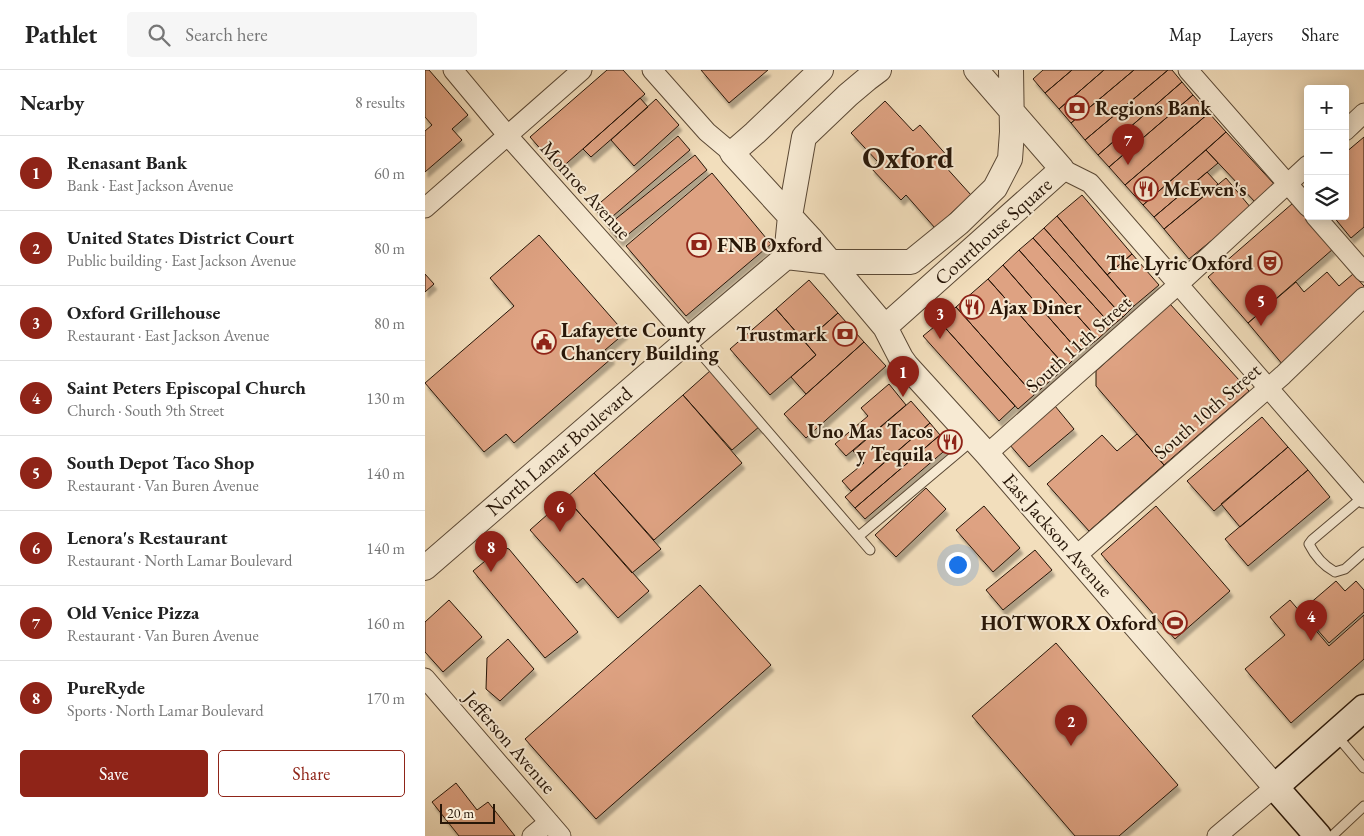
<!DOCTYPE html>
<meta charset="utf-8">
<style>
body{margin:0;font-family:"EB Garamond",serif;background:#f6f6f6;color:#222}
.controls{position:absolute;right:15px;top:15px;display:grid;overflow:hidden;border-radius:5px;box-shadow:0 2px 12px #0003}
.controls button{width:45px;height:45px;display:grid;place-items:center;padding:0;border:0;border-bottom:1px solid #e0e0e0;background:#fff;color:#222;font:25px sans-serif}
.scale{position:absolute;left:15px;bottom:12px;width:55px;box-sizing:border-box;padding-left:5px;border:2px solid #271608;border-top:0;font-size:14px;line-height:18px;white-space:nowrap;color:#271608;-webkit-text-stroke:4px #f7ead3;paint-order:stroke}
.you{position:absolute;left:532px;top:494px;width:18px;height:18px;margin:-12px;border:4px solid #fff;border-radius:50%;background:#1a73e8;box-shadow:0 0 0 8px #1a73e833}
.badge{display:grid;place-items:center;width:32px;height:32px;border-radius:50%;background:#8f2418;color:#fff;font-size:16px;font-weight:700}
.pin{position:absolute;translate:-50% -41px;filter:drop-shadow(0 1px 2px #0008)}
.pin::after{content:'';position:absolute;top:26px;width:18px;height:15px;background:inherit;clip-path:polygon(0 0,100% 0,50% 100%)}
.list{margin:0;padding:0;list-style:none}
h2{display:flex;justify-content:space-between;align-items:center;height:65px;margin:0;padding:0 20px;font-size:21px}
h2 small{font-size:16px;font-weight:400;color:#767676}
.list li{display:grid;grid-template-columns:32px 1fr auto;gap:15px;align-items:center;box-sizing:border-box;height:75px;padding:0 20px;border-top:1px solid #e0e0e0}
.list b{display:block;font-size:19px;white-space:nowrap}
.list p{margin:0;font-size:16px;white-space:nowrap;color:#767676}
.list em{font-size:16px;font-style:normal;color:#767676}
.actions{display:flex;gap:10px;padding:15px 20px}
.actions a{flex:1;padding:11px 0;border:1px solid #8f2418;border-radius:5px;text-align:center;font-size:18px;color:#8f2418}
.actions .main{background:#8f2418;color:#fff}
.icon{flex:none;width:28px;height:28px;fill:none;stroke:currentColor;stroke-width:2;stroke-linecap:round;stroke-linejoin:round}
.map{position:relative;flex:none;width:939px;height:766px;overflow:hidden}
header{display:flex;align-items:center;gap:30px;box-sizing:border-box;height:70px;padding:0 25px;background:#fff;border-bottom:1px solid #e0e0e0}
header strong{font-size:24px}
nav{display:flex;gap:28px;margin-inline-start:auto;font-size:18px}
.search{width:350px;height:45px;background:#f6f6f6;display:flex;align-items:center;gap:12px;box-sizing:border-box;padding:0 18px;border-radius:5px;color:#767676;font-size:19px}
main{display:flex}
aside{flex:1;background:#fff}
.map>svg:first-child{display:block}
.building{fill:#dea282;stroke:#271608;filter:url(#shadow)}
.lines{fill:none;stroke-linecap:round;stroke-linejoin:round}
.service-casing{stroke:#5a4835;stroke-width:11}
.minor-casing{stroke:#5a4835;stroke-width:21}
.tertiary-casing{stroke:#5a4835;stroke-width:26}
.secondary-casing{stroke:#271608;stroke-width:29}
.service{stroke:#f7ead3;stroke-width:9}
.minor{stroke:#f7ead3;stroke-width:19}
.tertiary{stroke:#f7ead3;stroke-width:24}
.secondary{stroke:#f7ead3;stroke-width:26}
.labels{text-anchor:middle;stroke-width:4;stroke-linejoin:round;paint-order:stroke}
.poi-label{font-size:20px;font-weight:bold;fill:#271608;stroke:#f7ead3;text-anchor:start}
.street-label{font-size:20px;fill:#271608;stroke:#f7ead3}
.town-label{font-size:30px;font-weight:bold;fill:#271608;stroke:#f7ead3}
</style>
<header>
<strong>Pathlet</strong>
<div class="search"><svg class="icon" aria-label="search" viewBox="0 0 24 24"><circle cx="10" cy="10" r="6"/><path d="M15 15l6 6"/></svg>Search here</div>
<nav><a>Map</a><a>Layers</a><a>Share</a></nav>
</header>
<main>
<aside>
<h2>Nearby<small>8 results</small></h2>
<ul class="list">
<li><span class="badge">1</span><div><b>Renasant Bank</b><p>Bank · East Jackson Avenue</p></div><em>60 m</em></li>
<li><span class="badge">2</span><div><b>United States District Court</b><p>Public building · East Jackson Avenue</p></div><em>80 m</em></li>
<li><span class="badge">3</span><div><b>Oxford Grillehouse</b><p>Restaurant · East Jackson Avenue</p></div><em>80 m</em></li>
<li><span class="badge">4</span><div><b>Saint Peters Episcopal Church</b><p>Church · South 9th Street</p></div><em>130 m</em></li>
<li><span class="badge">5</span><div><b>South Depot Taco Shop</b><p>Restaurant · Van Buren Avenue</p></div><em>140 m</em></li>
<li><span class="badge">6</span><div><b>Lenora's Restaurant</b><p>Restaurant · North Lamar Boulevard</p></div><em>140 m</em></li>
<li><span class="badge">7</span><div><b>Old Venice Pizza</b><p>Restaurant · Van Buren Avenue</p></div><em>160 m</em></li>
<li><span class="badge">8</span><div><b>PureRyde</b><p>Sports · North Lamar Boulevard</p></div><em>170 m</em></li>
</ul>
<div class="actions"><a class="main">Save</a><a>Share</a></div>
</aside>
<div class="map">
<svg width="939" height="766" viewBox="0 0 939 766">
<defs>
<filter id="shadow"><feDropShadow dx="3" dy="5.5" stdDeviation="1" flood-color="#0004"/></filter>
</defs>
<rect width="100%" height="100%" fill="#f2debc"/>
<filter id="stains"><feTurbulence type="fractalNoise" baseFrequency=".004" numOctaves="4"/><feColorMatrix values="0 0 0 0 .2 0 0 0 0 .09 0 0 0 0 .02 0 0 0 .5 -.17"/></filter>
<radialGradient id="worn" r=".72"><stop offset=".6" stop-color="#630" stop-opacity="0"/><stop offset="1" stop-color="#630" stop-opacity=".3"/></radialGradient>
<path class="building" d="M0 0H4L43 45 27 59 37 70 0 102V61L7 55 0 47Z
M182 0H198L220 24 134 100 105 67Z
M276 0H343L304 33Z
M618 0H647L620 23 608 9Z
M647 0H679L634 39 620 23Z
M679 0H709L646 53 634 39Z
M709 0H743L660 70 646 53Z
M743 0H747L757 12 673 85 660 70Z
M757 12 768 25 684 97 673 85Z
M768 25 784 43 700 115 684 97Z
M215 28 223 37 166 87 158 79Z
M231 29 254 55 209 96 186 70Z
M460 31 488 61 495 55 524 88 518 94 546 125 510 158 481 125 476 130 446 98 453 92 426 63Z
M784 43 801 62 718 135 700 115Z
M801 62 850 115 831 133 781 80Z
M253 66 265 80 181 152 169 138Z
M939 67V157L926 168 908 146H920V83Z
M781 80 793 93 729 147 718 135Z
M270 85 282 100 195 171 182 156Z
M782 102 793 114 739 159 729 147Z
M287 103 346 174 261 246 201 176Z
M801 108 826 138 764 189 739 159Z
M657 125 707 184 682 205 632 146Z
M868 133 908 179 823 253 783 207Z
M632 146 709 236 698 247 619 158Z
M619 158 698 247 687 256 608 168Z
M114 165 200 263 180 280 187 288 89 373 81 364 59 382 0 313 89 236 65 208Z
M608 168 687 256 673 269 594 180Z
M594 180 673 269 655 283 578 195Z
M707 184 734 215 709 236 682 205Z
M578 195 655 283 641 297 563 209Z
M902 202 914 216 928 204 939 216V226L858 295 823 253 871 212 879 222Z
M0 204 9 214 0 222Z
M563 209 641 297 609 325 531 237Z
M384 210 413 243 380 272 351 239Z
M745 234 824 321 739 395 671 316V301Z
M531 237 609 325 593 339 515 252Z
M351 239 391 285 345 325 305 279Z
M413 243 439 272 381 324 366 307 391 285 380 272Z
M515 252 590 336 574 351 498 266Z
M439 272 461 296 381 368 359 344Z
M286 300 335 356 307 380 258 325Z
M464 314 481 335 421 386 410 374 443 346 436 338Z
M258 325 317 393 229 470 169 403Z
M486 331 505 353 426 421 417 411 439 393 428 381Z
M630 336 649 359 604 397 584 374Z
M837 347 863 377 789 441 762 411Z
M505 353 515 365 430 438 420 427Z
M712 364 739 395 664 461 622 414 677 365 692 381Z
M515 365 525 376 440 449 430 438Z
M863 377 883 400 815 457 796 434Z
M883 400 905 427 823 496 800 469Z
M169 403 236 479 207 503 141 428Z
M501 418 521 439 471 487 450 465Z
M141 428 224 521 193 548 158 508 152 513 105 460Z
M559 436 595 478 568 502 531 460Z
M731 436 805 521 750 569 676 484Z
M77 477 84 479 153 562 120 588 48 501Z
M610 480 627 500 578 540 561 520Z
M911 511 920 521 931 511 939 520V542L904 573 876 541Z
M275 515 346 595 171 749 100 669Z
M24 530 57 567 18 602 0 582V552Z
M865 530 904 576 939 545V589L866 653 820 599 860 565 845 547Z
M83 569 109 599 75 631 61 619 62 588Z
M631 573 753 715 694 766H650L547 646Z
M31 713 52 740 63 732 90 766H34L7 732Z"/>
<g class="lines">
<g class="service-casing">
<path id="service" d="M264 270 445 480
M938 427 887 470 884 474C890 486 899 496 910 502L920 499 939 482
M434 466 548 370
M912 666 939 698
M907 766 939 736"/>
</g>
<g class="minor-casing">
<path id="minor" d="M28 0 83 66 264 269
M227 0 282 62 307 83
M763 0 883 137
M920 61 939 43
M637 99 665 113 939 428
M0 138 157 0
M890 146 939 202
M562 384 754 214 883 95
M651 486 858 305 939 227
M0 608 136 766
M107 766 124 752
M792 766 850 717"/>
</g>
<g class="tertiary-casing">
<path id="tertiary" d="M396 0 330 63 307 83 385 168 460 257 476 288 481 295 562 384 850 717
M361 187 405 192H486L534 153 570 118 585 89 587 62 586 0
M361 187 365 146 379 67 423 25 442 9 454 0
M460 257 637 99 551 0
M0 498 264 269 361 187"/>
</g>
<g class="secondary-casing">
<path id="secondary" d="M893 766 850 717 939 638"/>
</g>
<use href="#service" class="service"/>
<use href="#minor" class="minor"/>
<use href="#tertiary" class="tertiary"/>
<use href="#secondary" class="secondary"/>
</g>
<defs>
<g id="bank-ring" transform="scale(1.25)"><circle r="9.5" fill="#f7ead3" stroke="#8f2418" stroke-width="1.5"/><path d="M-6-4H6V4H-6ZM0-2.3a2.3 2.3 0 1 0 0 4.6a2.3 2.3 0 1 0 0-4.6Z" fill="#8f2418"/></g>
<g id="restaurant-ring" transform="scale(1.25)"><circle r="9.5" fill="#f7ead3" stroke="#8f2418" stroke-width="1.5"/><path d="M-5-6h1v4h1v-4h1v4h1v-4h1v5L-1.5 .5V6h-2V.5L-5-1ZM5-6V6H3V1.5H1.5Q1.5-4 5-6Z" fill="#8f2418"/></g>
<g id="theatre-ring" transform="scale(1.25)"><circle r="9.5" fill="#f7ead3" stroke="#8f2418" stroke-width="1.5"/><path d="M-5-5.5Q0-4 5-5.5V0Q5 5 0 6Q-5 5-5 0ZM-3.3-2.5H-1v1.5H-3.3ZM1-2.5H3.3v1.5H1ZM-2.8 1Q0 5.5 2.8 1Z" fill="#8f2418"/></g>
<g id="civic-ring" transform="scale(1.25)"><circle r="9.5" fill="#f7ead3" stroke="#8f2418" stroke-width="1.5"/><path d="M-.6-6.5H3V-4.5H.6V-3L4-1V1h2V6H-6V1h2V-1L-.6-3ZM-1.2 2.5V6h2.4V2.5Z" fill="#8f2418"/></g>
<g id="stadium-ring" transform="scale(1.25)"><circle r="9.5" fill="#f7ead3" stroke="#8f2418" stroke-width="1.5"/><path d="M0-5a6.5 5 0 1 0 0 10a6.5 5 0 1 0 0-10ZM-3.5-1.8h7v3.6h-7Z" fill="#8f2418"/></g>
</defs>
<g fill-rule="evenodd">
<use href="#bank-ring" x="652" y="38"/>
<use href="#restaurant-ring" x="721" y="119"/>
<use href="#bank-ring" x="274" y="175"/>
<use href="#theatre-ring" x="845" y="193"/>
<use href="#restaurant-ring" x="547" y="237"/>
<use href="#bank-ring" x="420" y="264"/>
<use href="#civic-ring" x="119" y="272"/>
<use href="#restaurant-ring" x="525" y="372"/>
<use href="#stadium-ring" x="750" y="553"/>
</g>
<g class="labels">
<g class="poi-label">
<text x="670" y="45">Regions Bank</text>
<text x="738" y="126">McEwen's</text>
<text x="292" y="182">FNB Oxford</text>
<text x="828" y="200" text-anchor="end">The Lyric Oxford</text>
<text x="564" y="244">Ajax Diner</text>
<text x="136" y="267">Lafayette County<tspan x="136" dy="23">Chancery Building</tspan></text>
<text x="402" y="271" text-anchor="end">Trustmark</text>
<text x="508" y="368" text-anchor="end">Uno Mas Tacos<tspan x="508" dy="23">y Tequila</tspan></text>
<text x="732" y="560" text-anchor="end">HOTWORX Oxford</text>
</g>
<g class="street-label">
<text transform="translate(161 120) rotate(48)" y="7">Monroe Avenue</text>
<text transform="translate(568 161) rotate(-42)" y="7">Courthouse Square</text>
<text transform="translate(653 274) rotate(-42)" y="7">South 11th Street</text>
<text transform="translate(782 341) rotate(-41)" y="7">South 10th Street</text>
<text transform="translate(134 381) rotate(-41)" y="7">North Lamar Boulevard</text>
<text transform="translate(633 465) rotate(49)" y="7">East Jackson Avenue</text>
<text transform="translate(85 672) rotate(49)" y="7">Jefferson Avenue</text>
</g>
<g class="town-label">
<text x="483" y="98">Oxford</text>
</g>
</g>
<rect width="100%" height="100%" filter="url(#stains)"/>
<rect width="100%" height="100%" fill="url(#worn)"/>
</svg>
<div class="controls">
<button>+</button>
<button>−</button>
<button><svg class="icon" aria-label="layers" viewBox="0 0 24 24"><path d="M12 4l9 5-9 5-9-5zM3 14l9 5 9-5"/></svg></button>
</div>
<div class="scale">20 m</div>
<div class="you"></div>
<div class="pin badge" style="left:478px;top:327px">1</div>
<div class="pin badge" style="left:646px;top:676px">2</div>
<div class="pin badge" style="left:515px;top:269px">3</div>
<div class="pin badge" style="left:886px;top:571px">4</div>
<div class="pin badge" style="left:836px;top:256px">5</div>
<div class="pin badge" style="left:135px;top:462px">6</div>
<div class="pin badge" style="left:703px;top:95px">7</div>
<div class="pin badge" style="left:66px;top:502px">8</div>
</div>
</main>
